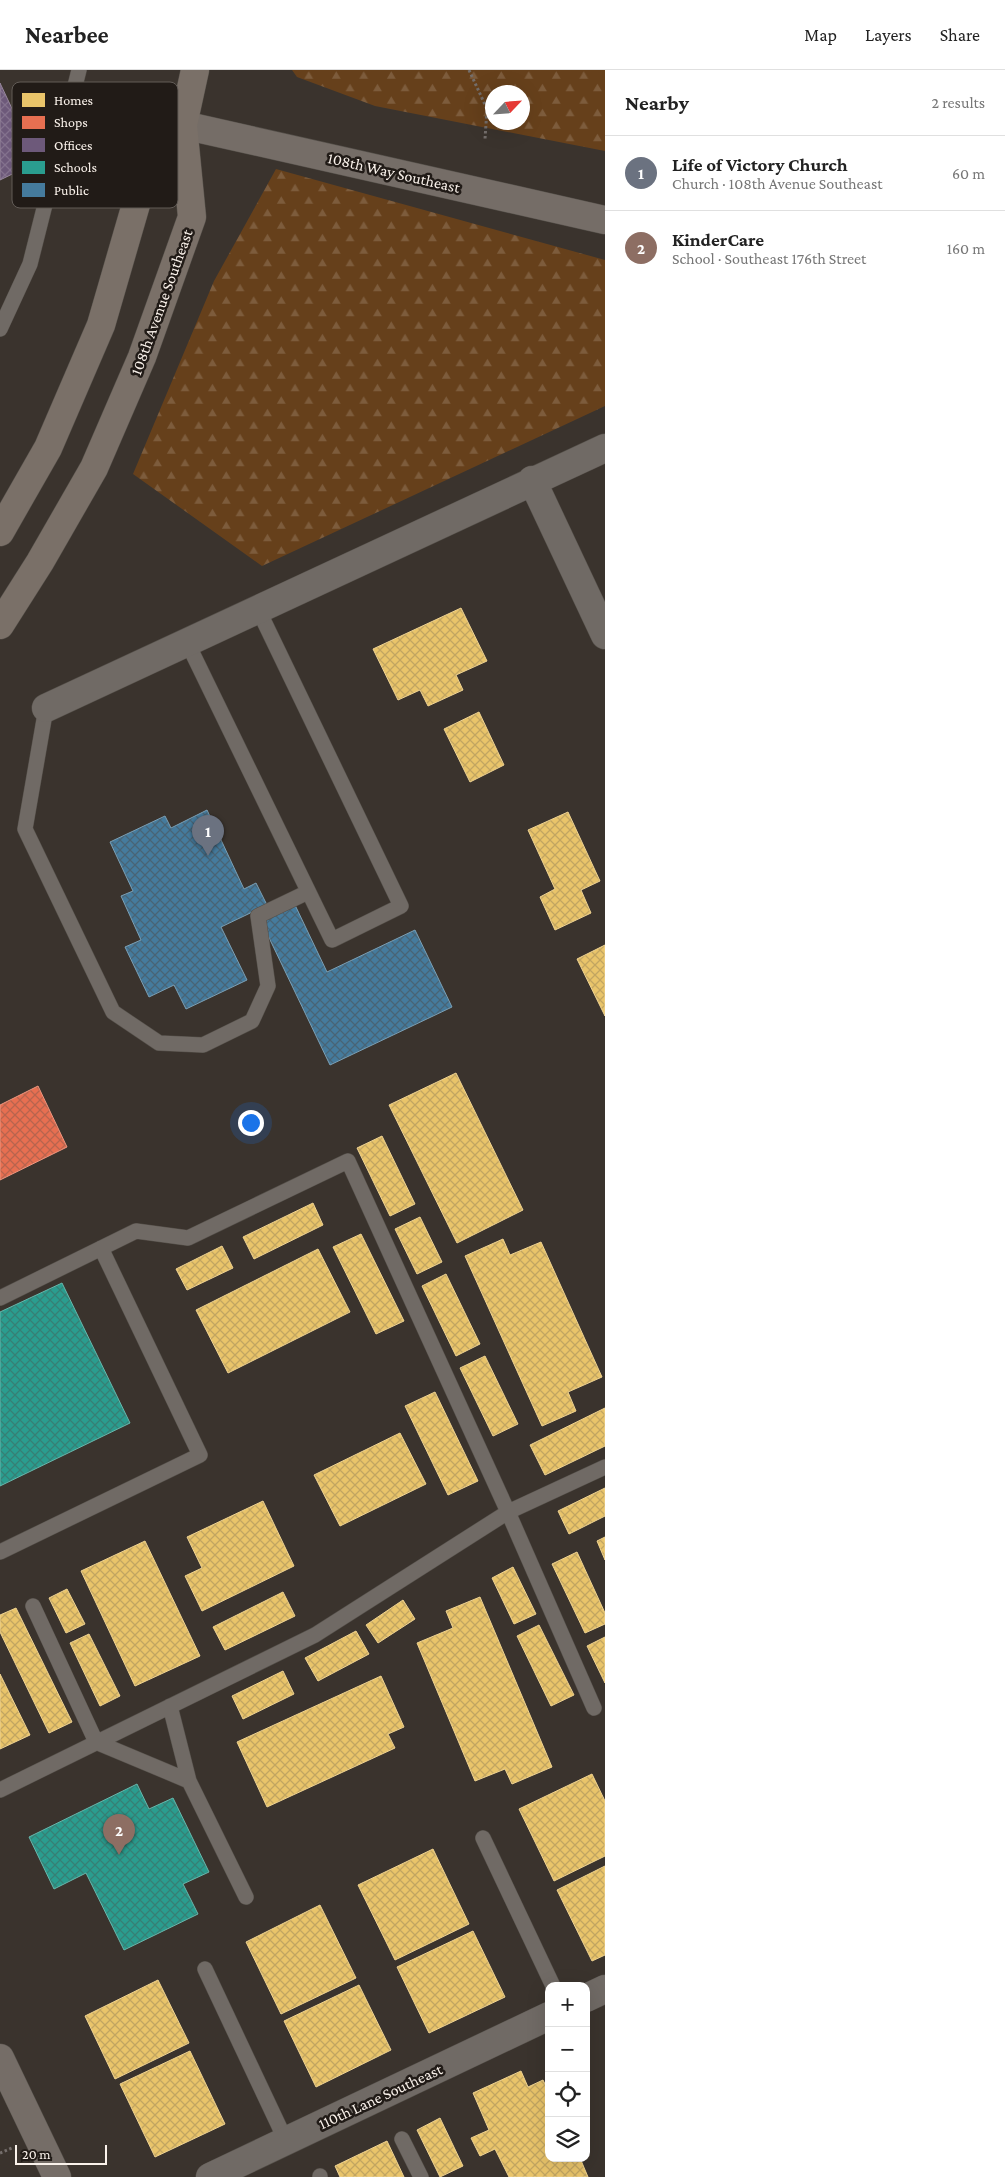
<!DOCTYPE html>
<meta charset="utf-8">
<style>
body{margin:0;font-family:"Crimson Pro",serif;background:#f2f2f2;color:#222}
.controls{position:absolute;right:15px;bottom:15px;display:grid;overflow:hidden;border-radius:10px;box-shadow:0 5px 20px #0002}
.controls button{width:45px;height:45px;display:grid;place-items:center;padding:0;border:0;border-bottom:1px solid #e0e0e0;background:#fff;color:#222;font:25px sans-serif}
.compass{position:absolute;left:485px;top:15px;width:45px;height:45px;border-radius:50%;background:#fff;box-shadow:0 5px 20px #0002;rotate:64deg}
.scale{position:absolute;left:15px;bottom:12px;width:92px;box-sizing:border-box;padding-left:5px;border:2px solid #faf2eb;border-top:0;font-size:14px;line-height:18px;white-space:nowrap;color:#faf2eb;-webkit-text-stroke:4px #211b17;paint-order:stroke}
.you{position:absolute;left:250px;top:1052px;width:18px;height:18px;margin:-12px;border:4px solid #fff;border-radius:50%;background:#1a73e8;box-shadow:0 0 0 8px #1a73e833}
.badge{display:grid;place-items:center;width:32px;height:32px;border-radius:50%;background:#ea580c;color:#fff;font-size:16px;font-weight:700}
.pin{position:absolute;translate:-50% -41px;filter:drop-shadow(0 1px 2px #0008)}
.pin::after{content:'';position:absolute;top:26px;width:18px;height:15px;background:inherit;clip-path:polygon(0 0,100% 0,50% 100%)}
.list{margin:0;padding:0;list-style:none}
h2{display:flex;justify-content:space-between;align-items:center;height:65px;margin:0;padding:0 20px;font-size:21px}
h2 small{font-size:16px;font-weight:400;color:#767676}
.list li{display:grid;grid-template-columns:32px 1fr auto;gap:15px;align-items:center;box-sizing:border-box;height:75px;padding:0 20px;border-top:1px solid #e0e0e0}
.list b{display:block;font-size:19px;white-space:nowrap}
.list p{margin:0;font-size:16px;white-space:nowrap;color:#767676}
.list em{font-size:16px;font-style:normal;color:#767676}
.icon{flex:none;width:28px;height:28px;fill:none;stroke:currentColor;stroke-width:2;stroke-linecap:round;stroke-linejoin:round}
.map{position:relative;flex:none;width:605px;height:2107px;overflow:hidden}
header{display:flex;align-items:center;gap:30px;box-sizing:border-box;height:70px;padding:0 25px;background:#fff;border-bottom:1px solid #e0e0e0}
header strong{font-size:24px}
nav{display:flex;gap:28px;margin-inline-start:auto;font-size:18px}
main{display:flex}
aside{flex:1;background:#fff}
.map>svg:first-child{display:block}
.forest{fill:url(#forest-firs);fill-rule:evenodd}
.homes{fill:url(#homes-cross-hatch);stroke:#eed291}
.shops{fill:url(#shops-cross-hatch);stroke:#ed967f}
.offices{fill:url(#offices-cross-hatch);stroke:#97879c}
.schools{fill:url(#schools-cross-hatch);stroke:#68b6ab}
.public{fill:url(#public-cross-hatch);stroke:#7b9fb4}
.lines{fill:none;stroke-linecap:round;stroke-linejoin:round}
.lane-casing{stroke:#544f49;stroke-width:16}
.street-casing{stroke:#544f49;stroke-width:29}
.secondary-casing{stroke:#544f49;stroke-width:29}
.primary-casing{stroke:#544f49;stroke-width:29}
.path{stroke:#746e6b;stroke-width:3;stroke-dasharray:2.5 2.5;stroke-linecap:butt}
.lane{stroke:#706a65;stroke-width:15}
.street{stroke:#706a65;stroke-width:28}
.secondary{stroke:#756d67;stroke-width:28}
.primary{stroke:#7a7068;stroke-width:28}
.labels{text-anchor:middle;stroke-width:5;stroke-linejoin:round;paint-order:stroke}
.street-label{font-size:16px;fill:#faf2eb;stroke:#211b17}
.key{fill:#211b17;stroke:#625c57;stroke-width:1}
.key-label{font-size:14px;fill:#faf2eb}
</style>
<header>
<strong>Nearbee</strong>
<nav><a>Map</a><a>Layers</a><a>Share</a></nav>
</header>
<main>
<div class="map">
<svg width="605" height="2107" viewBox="0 0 605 2107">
<defs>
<pattern id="forest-firs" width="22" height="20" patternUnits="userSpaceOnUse" patternTransform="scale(1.25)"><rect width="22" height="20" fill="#66401b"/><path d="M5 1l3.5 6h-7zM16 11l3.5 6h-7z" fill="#7d5c3c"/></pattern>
<pattern id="homes-cross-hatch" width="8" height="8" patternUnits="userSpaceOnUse" patternTransform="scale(1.25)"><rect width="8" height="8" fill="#e9c46a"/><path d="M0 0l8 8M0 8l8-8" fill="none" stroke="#c2a561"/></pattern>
<pattern id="shops-cross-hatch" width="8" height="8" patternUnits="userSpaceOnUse" patternTransform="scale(1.25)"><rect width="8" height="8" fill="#e76f51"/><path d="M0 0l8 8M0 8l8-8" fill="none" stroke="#b8644e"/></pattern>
<pattern id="offices-cross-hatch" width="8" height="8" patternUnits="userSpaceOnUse" patternTransform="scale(1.25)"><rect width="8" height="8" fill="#6d597a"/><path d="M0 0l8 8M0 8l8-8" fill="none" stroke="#83718d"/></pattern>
<pattern id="schools-cross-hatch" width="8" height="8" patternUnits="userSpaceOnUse" patternTransform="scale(1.25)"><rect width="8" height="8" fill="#2a9d8f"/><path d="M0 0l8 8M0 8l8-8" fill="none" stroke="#368075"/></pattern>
<pattern id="public-cross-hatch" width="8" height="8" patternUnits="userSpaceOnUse" patternTransform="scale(1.25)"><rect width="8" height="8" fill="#457b9d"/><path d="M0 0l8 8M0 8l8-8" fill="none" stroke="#486476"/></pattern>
</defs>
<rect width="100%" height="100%" fill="#3a332d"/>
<path class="forest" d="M292 0H605V81L375 36 297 7ZM492 22H522V52H492Z
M276 99 605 190V336L262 496 133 404 214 211Z"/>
<path class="homes" d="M461 538 487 591 456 605 463 620 428 636 420 620 398 630 373 579Z
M479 642 504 695 470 712 444 659Z
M568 742 600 811 581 820 591 843 555 860 540 827 555 819 528 760Z
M605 875V946L577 889Z
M456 1003 523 1140 457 1173 389 1035Z
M382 1066 415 1134 390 1146 357 1078Z
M313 1133 323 1155 254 1189 243 1167Z
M420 1147 442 1192 417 1204 395 1159Z
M361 1164 404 1251 376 1264 333 1177Z
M503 1169 510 1185 541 1172 602 1307 568 1322 576 1341 542 1356 465 1186Z
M222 1176 233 1198 187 1220 176 1199Z
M318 1179 350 1242 228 1303 196 1240Z
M446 1204 480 1274 456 1286 422 1216Z
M485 1286 518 1354 493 1366 460 1298Z
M435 1322 478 1411 448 1425 405 1336Z
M605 1338V1376L545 1405 530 1375Z
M400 1363 426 1414 340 1456 314 1405Z
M605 1418V1446L569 1464 558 1441Z
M263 1431 294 1496 202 1541 185 1506 202 1498 187 1467Z
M605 1467V1490L597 1471Z
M145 1471 200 1586 135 1616 81 1501Z
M577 1482 605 1543V1554L585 1563 552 1494Z
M513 1497 536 1544 514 1554 492 1508Z
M67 1519 85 1554 66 1563 49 1528Z
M283 1522 295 1546 225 1580 213 1557Z
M480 1527 552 1697 512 1714 505 1699 475 1711 417 1573 453 1558 446 1541Z
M403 1530 415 1549 378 1573 366 1555Z
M16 1538 72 1652 49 1663 0 1562V1545Z
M539 1555 574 1625 551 1636 517 1566Z
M356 1561 369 1584 318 1611 305 1588Z
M89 1564 120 1626 100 1636 70 1573Z
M605 1567V1613L587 1576Z
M283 1601 294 1624 243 1649 232 1626Z
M0 1604 30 1665 0 1679Z
M381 1606 404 1657 388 1664 395 1678 267 1737 237 1672Z
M592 1704 605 1731V1786L554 1811 519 1739Z
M433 1779 469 1854 395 1890 358 1815Z
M605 1796V1885L592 1891 557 1820Z
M320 1835 356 1908 281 1944 246 1872Z
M473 1861 505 1927 429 1963 397 1897Z
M158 1910 189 1973 115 2009 85 1946Z
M359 1915 391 1980 316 2017 284 1951Z
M190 1981 225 2054 155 2087 120 2014Z
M521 2001 528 2017 543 2010 549 2022V2088H580L588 2107H509L495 2079 480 2086 471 2068 489 2060 473 2023Z
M440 2048 463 2096 440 2107 417 2060Z
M387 2071 404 2107H340L335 2096Z"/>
<path class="shops" d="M38 1016 67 1077 0 1110V1035Z"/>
<path class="offices" d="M0 13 37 92 0 110Z"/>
<path class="schools" d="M62 1213 130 1353 0 1416V1242Z
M137 1714 149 1739 173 1728 209 1802 183 1814 198 1844 124 1880 86 1803 54 1819 29 1767Z"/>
<path class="public" d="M207 740 244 819 256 813 267 835 221 857 247 910 186 939 174 915 149 927 125 877 141 870 121 826 133 821 110 772 165 746 171 758Z
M295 835 327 902 415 860 452 937 330 995 261 851Z"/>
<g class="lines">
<g class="lane-casing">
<path id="lane" d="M0 259 30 194 79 0
M187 572 332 870 401 836 258 539
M46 638 25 759 113 942 159 973 203 975 252 951 268 916 258 846 308 822
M0 1228 136 1161 188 1168 348 1091 508 1442 605 1397
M0 1482 200 1385 101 1178
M33 1536 96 1672 189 1711
M170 1636 189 1711 246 1827
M0 1720 315 1565 508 1442 594 1638
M483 1768 553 1916
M205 1899 286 2071
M402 2069 421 2107
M320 2106V2107"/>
</g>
<g class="street-casing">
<path id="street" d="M532 410 605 565
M46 638 605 378
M586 1928 605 1919
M210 2107 549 1946"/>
</g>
<g class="secondary-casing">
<path id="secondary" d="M183 55 605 150
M0 1988 57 2107"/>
</g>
<g class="primary-casing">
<path id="primary" d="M0 462 48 378 101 255 137 131 183 55
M0 555 40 492 94 398 142 287 192 147 183 55 195 0"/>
</g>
<path class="path" d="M469 0 487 39 485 69
M0 2083 12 2078"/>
<use href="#lane" class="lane"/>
<use href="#street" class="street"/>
<use href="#secondary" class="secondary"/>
<use href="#primary" class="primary"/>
</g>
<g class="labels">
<g class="street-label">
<text transform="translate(394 102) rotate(13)" y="6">108th Way Southeast</text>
<text transform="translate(161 232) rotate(-70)" y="6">108th Avenue Southeast</text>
<text transform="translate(380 2026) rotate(-25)" y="6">110th Lane Southeast</text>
</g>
</g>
<rect x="12" y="12" width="166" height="126" rx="8" class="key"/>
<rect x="22" y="23" width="23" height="14" fill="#e9c46a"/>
<rect x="22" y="46" width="23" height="13" fill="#e76f51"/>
<rect x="22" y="68" width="23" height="14" fill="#6d597a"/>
<rect x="22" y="91" width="23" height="13" fill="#2a9d8f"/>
<rect x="22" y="113" width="23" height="14" fill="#457b9d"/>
<g class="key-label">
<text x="54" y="35">Homes</text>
<text x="54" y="57">Shops</text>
<text x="54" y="80">Offices</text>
<text x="54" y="102">Schools</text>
<text x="54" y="125">Public</text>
</g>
</svg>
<div class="controls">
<button>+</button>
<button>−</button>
<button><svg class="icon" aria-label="locate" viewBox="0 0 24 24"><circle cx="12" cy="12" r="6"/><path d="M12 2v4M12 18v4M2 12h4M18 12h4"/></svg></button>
<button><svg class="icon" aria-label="layers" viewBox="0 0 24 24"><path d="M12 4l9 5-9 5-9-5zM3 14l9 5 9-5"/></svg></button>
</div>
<svg class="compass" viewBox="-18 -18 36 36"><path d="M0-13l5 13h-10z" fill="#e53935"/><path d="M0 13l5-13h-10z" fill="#767676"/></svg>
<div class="scale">20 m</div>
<div class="you"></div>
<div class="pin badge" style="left:208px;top:786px;background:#6b7280">1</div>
<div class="pin badge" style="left:119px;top:1785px;background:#8d6e63">2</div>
</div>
<aside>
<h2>Nearby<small>2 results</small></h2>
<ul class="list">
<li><span class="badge" style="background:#6b7280">1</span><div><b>Life of Victory Church</b><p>Church · 108th Avenue Southeast</p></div><em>60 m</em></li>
<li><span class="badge" style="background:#8d6e63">2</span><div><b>KinderCare</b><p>School · Southeast 176th Street</p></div><em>160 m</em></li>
</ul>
</aside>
</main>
